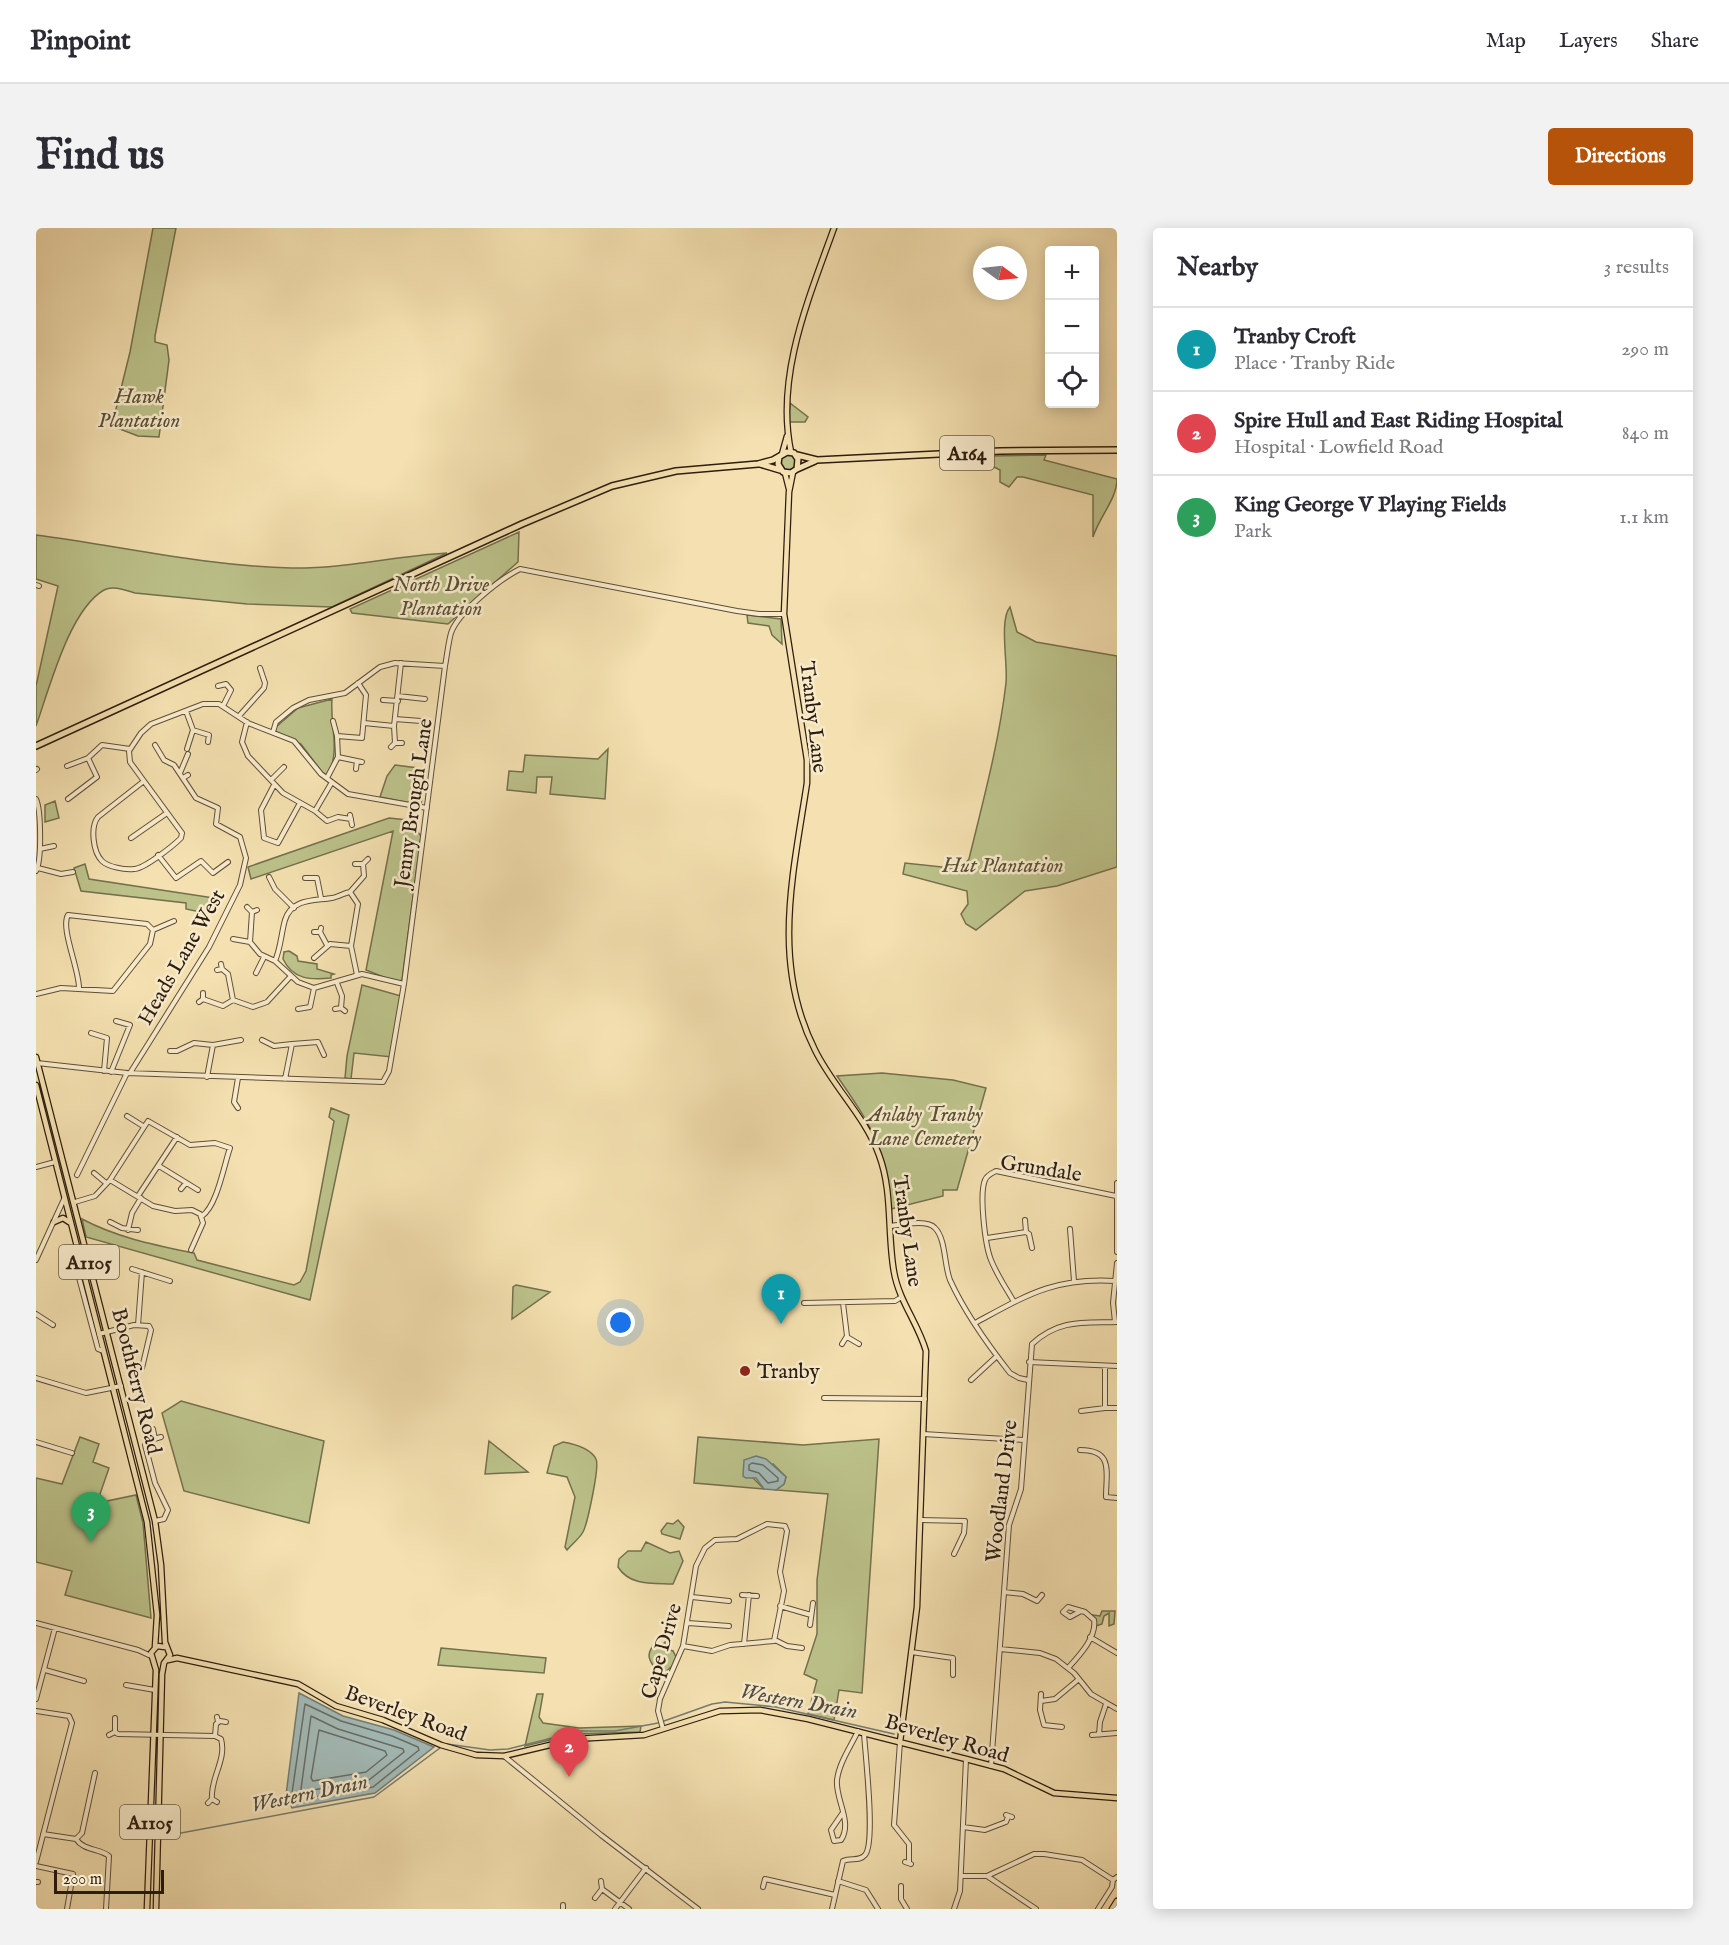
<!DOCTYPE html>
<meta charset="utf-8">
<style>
body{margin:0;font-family:"IM FELL English",serif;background:#f2f2f3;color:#2b2b33}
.controls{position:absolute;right:18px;top:18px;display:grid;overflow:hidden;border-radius:6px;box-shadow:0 3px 15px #0003}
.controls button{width:54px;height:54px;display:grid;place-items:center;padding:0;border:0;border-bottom:2px solid #e1e1e2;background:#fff;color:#2b2b33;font:30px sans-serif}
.compass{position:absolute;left:937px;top:18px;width:54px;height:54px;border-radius:50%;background:#fff;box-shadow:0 3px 15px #0003;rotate:105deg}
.scale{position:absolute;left:18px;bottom:15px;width:110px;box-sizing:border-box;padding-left:6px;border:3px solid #2d1d10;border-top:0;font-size:16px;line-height:21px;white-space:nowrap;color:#2d1d10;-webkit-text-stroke:4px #f8ebcc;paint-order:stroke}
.you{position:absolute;left:585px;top:1095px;width:21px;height:21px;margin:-15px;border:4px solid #fff;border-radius:50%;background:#1a73e8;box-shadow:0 0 0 9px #1a73e833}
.badge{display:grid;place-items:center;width:39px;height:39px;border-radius:50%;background:#b45309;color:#fff;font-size:20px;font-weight:700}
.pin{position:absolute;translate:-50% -50px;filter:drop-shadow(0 2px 3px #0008)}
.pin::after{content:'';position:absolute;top:32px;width:21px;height:18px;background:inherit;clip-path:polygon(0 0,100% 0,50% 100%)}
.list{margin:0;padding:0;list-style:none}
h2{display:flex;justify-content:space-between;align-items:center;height:78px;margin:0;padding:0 24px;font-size:26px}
h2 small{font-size:20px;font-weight:400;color:#7c7c81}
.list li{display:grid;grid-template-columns:39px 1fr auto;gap:18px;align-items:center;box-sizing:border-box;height:84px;padding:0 24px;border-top:2px solid #e1e1e2}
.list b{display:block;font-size:22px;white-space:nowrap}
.list p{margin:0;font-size:20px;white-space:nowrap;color:#7c7c81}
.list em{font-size:20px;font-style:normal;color:#7c7c81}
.icon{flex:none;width:33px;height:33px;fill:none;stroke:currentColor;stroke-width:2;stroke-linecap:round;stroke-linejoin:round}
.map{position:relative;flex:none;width:1081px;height:1681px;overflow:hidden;border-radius:6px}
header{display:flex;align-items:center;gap:36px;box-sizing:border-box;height:84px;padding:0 30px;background:#fff;border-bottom:2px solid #e1e1e2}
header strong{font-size:28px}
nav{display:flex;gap:33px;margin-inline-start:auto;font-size:21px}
.intro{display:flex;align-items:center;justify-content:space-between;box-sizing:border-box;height:144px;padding:0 36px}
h1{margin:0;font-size:42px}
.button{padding:15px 27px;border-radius:6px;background:#b45309;color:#fff;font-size:21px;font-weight:700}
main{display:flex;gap:36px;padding:0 36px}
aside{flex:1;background:#fff;border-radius:6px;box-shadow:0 3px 15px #0003}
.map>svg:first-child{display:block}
.green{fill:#bcc28a;stroke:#74704d;stroke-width:1.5}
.water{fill:#a2bab7;stroke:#737b74;stroke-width:1.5}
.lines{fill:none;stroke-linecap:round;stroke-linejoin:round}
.shore{stroke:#686c64;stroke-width:1.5}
.stream{stroke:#737b74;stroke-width:1.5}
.minor-casing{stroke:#5f4e38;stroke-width:6}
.major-casing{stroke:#2d1d10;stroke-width:7}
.highway-casing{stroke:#2d1d10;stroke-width:8}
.minor{stroke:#f8ebcc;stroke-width:4}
.major{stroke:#f4e0b0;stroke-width:4.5}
.highway{stroke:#f4e0b0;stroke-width:5}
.poi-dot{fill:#8f2418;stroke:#f8ebcc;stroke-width:2}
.labels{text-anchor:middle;stroke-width:5;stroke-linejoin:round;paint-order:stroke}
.shield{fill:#f8ebcc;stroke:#6a5b48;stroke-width:1.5}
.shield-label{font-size:20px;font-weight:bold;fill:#2d1d10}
.park-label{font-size:21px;font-style:italic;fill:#584f35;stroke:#f8ebcc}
.street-label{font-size:21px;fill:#2d1d10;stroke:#f8ebcc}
.poi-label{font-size:21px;fill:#2d1d10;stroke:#f8ebcc;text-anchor:start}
.water-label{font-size:22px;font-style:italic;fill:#504c42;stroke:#f8ebcc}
</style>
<header>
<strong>Pinpoint</strong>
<nav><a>Map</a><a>Layers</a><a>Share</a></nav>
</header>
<div class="intro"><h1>Find us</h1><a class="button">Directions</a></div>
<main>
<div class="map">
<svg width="1081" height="1681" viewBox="0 0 1081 1681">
<rect width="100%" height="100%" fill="#f4e0b0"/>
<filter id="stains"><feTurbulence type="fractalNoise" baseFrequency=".00333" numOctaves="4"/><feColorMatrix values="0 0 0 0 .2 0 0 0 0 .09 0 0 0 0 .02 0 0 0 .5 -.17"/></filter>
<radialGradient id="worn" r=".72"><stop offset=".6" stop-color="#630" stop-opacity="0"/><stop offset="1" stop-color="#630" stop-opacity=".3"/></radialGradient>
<path class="green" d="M117 0H140L119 108V114L131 117 133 132 123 209 102 208 81 200 78 189 94 124Z
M754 175 772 189 769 194H753Z
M744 234a8 8 0 1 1 16 0a8 8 0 1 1-16 0Z
M1010 227 1008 232 1081 251C1081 271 1063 289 1057 309V267L987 249H981L973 259 964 254V242L956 238V228Z
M483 304 482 334 412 396 316 385 314 381Z
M0 307C85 318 169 338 255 340 307 341 359 328 411 325L296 379 211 376 99 365C89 362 77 357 68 362 33 382 13 462 0 498V458L22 358 0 351Z
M974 379 981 404 1000 414 1081 428V639L1021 658 989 663 940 702 930 696 925 686 932 676 931 663 867 646 869 635 925 641 933 631C947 573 963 515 970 455 972 435 963 392 974 379Z
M711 387 745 391 746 416 736 407 733 398 712 395Z
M296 471C294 499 304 519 293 546L289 548 265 516 239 503 240 499 262 480Z
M572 521 569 571 514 566 516 549H501L500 565 471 562 473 543 487 544 489 527 562 531Z
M359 537 390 541 385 577 344 569 351 548Z
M19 573 23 590 9 594V577Z
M353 590 372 592 385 608 366 752 360 754 330 742 357 603 215 651 212 639Z
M49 636 53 651 178 670 164 684 150 681V675L45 663 38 640Z
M253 723 261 728 262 733 281 736V741L298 746 295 747V750C275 752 257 752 247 731L248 724Z
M326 757 365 768 356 829 318 825 315 851 309 850 311 828Z
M846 845 917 852 950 860 921 962H907V968L855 981C850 920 835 897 801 848Z
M295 880 313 887 274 1072 50 1009 46 991C82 1010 119 1017 158 1025L161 1032 258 1057 264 1054 270 1043 298 893 293 889Z
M480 1057 510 1063 514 1064 476 1091 477 1059Z
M145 1173 288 1213 273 1295 148 1263 126 1185Z
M44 1209 63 1216 57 1234 73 1240 64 1266 66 1274 100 1267 107 1295 115 1390 29 1367 36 1343 0 1334V1250L26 1256Z
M662 1209 767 1217 843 1211 826 1465 803 1462 798 1492 772 1486 781 1452 768 1446 781 1406V1352L792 1266 740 1262 748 1256 750 1249 737 1236 716 1249 728 1261 658 1255Z
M453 1213 492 1244 449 1246Z
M527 1214C538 1216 555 1221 560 1231 564 1238 551 1297 547 1304 543 1311 536 1316 531 1322L529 1319 539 1269 531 1249 511 1245 518 1218Z
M642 1292 648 1299 644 1311 626 1306 625 1303 631 1295 637 1296Z
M610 1314 634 1325 643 1323 647 1333 637 1356C616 1355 594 1358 582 1339L583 1331 592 1323H605Z
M1066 1383H1079L1078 1396 1073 1398V1385L1068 1388 1066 1396 1060 1398 1056 1387 1064 1388Z
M629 1414 630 1421 637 1423 640 1429 636 1438 624 1449 621 1448C619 1435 607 1431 617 1418L623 1420Z
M405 1420 510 1430 508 1445 402 1437Z
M501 1466H507L503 1489 507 1495 543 1500 605 1498 604 1504 539 1506 489 1518Z"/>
<path class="water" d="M720 1228 730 1231 750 1249 748 1256 740 1262 728 1261 720 1250H710L707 1248 708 1232Z
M263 1465 307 1488 358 1502 398 1519 339 1565 256 1580 250 1567Z"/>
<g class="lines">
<path class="shore" d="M716 1235 727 1237 742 1250V1253L732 1255 723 1245 713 1242V1237Z
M269 1476 305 1493 356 1508 382 1519 383 1522 337 1559 260 1572 256 1565Z
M275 1488 302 1501 367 1521 368 1524 333 1552 266 1564 265 1561Z
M283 1502 349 1523 351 1527 330 1544 277 1553 275 1550Z"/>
<path class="stream" d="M628 1493 676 1476 689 1474 740 1479 858 1506
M411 1516 454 1522 472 1521 544 1503H579L622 1495
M129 1608 338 1569 404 1520"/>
<g class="minor-casing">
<path id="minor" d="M0 357 3 358
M182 458 190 456 195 462 187 478
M362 468 389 471
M347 472 362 473
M150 483 157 502
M203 488 228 460 229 455 224 440
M359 491 385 493
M211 494 206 514 212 528 247 565 279 583 296 554
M328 495 358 498 359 515
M358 498 365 435
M157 502 173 507 172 514
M237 504 240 494 257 480 273 472 309 465 344 439 359 435 409 438
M301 508 326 510 330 467 322 455
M355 519 359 515H366
M151 521 157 502
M302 529 321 533
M31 538 52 530 66 517 94 521
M320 541 321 533 326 534
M0 542 1 541
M144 545 152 526
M147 550 152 547
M291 550 302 529 301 508 297 493
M235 552 248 539
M108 553 62 589C54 599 57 624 66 633 72 639 89 642 98 641 108 641 137 618 145 610L146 605 94 534 93 523 105 505 115 496 167 476H183L212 495 258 513 285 546 312 566 391 580
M238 557 225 582 228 610 242 615 264 575
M0 571C5 582 6 632 0 643
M32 571 61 549 52 530
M279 583 291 593 302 589 315 591
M314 587 316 597
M95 610 131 585
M4 621 18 618
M122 627 140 650 165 633 177 645 192 634
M319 636H327L332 631
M2 640 25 646 37 644
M233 649 239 661 258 680
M269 650H281L285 670
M314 664 328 648 327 636
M211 679 216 684 221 682
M216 684 214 714 224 726 239 733 262 754 278 760 326 746 368 756
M278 704H284L285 700
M284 704 291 717
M197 711 214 714
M278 730 294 716 315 718
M239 733C245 719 245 706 249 692 256 670 279 673 296 670 302 669 308 665 314 664L322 676 315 718 321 747
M186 741 192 746 197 772 217 779 231 774 254 749
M181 742 186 741 185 736
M220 745 228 729
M301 755 306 768 305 780
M43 761C44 743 24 700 32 687L111 696 117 702 138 693
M0 766 25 760 77 763 114 716 117 702
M167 771 187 778 197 772
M163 774 167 771V765
M262 781 274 779 278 760
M299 781 305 780 309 783
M55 805 71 810 68 843
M226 812 238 818 256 816 249 851
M256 816 282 814 288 827
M134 823H141L158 815 177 817
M1 835 91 845 347 854 353 843 368 756 409 438C411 428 412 416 415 405 422 384 464 351 484 341L701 383 723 386H748
M75 844 94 797 80 793
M94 845 173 719 204 657 210 630 204 609 180 596 182 580 160 570 138 537 128 532 119 517
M171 849 177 817 205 812
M202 850 198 874 202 880
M91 888 107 898
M123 938 162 962
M0 939 19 934
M58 945 70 955
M41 947 91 845
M74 952 112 893 154 917 179 915 194 920C188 937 181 978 166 988
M1081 955V1024
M145 961 150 955
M102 968 141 909
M39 974 59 968 74 952 117 978 139 983 156 982 164 986 167 995 155 1022
M74 994 86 1000 102 1002
M854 998C865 997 891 991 899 1000 910 1011 908 1037 914 1052 929 1085 952 1117 974 1145L983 1150 992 1152
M1034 1001 1038 1053
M92 1002 96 985 105 970
M990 1004 993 1006 996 1020
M951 1010 990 1004 989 992
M42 1023 38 1025V1031L62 1121 67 1123
M0 1032 28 971
M96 1041 134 1053
M978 1074C970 1060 961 1047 955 1032 949 1017 943 966 949 952 951 947 956 945 960 943L1080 968
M768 1075 859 1073 864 1070
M0 1086 17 1097
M1079 1094 1077 1075 1081 1035
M939 1095C991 1067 1019 1049 1080 1053
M102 1097 106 1044
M63 1106 98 1097 113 1098 115 1102 106 1140
M811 1109 823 1116
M806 1116 811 1108 807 1075
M993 1134 1081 1138
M0 1150 50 1165 85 1158
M935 1152 961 1128
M788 1170 889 1171
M1069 1180H1081
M1045 1183 1069 1180V1138
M117 1201 119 1211
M887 1206 988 1212
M0 1214 36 1225
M1044 1222C1078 1222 1070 1244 1070 1269L1081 1270
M884 1292 929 1293 928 1305 918 1326
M119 1293 128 1291 132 1282 119 1255 109 1217 111 1213 125 1209
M968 1364 987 1366 1001 1373 1006 1367
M706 1367 721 1368
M656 1369 693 1373
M744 1378 775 1387
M0 1395 102 1422 115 1428
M652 1395 693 1398
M774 1397 777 1375
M1054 1409 1081 1425
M739 1412 751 1418 766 1420
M708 1416 713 1367
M964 1421 1004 1425 1020 1431 1038 1445 1055 1466 1081 1481
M875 1424 917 1430V1447
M1032 1440C1043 1428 1061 1409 1058 1392L1049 1384 1032 1379 1027 1384 1034 1389 1045 1383
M9 1442 48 1453
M90 1457 119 1462
M1005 1466 1004 1482 1008 1497 1026 1499
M0 1471 19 1400
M1005 1473 1019 1471 1043 1451
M0 1483 33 1488 36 1495 0 1634
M181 1489 182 1494
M79 1490V1504L82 1506 179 1508 185 1511C191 1532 174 1550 176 1571
M627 1501 622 1483 624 1471 647 1418 660 1338 669 1320 679 1312 701 1311 731 1296 749 1298 751 1303 744 1344 748 1363 738 1413 694 1417 676 1423 647 1418
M73 1507 79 1504
M1056 1507 1081 1505
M1063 1507 1064 1494 1070 1476
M179 1508 180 1496 184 1493 190 1494
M864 1514 858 1597 873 1616V1635
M468 1528 565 1607 662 1681
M955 1538 973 1297 985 1261 996 1116C1023 1091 1047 1095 1081 1094
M172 1575 176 1571 181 1574
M806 1586 795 1602 798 1613 805 1612C817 1594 799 1571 801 1552 803 1535 815 1518 822 1503
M970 1587 976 1589
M927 1599 949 1602 970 1594 972 1589
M7 1606 40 1611
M40 1611C48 1623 63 1620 73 1628L70 1681
M40 1611 46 1605 59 1545
M869 1634 875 1636
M0 1638 37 1646 31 1681
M925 1648H951L998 1626H1008L1046 1632 1077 1652 1081 1649
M951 1648 1000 1681
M802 1653 830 1662 842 1681
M0 1654H2
M865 1658V1671L871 1681
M727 1659 729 1651 799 1667
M566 1661 593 1681
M559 1670 566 1661 565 1653
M527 1681V1677
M579 1681 610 1640
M796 1681 807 1633C815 1629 823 1634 829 1627 840 1615 829 1525 828 1505
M918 1681 924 1663 930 1531
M1062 1681 1076 1659 1077 1652"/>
</g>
<g class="major-casing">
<path id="major" d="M755 224C739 148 773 70 798 0
M746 226 751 208
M757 244 753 264 748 386 771 532V555C757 647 735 735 779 822 797 859 829 888 843 927 857 964 851 1005 858 1044 863 1073 882 1095 890 1123L881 1379 864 1514
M749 245 753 261
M0 829 119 1293 125 1337 129 1414 134 1427 128 1435 126 1446 120 1681
M0 857 111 1294 121 1387 119 1419
M18 994 27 990 33 994
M132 1432 141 1430 262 1456 300 1478 347 1492 405 1517 440 1527 468 1528 539 1511 608 1507 684 1483 724 1482 772 1491 930 1531 968 1541 1018 1565 1081 1570
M111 1681 120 1442 115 1425 121 1418 129 1419
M1076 1681 1081 1673"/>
</g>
<g class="highway-casing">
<path id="highway" d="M761 227 781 232 964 223 1081 222
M724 236 744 242
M761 241 779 233
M0 518 486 296 576 258 640 243 722 236 737 232 751 224 758 225 762 231 761 241 755 245 747 244 742 236 743 229"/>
</g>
<use href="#minor" class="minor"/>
<use href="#major" class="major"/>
<use href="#highway" class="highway"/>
</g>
<circle class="poi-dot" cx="709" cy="1143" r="6"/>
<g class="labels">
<g class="shield">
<rect x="904" y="208" width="54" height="34" rx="4.5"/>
<rect x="23" y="1017" width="60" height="34" rx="4.5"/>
<rect x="84" y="1577" width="60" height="34" rx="4.5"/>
</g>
<g class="shield-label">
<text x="931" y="232">A164</text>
<text x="53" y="1041">A1105</text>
<text x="114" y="1601">A1105</text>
</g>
<g class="park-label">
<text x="103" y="175">Hawk<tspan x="103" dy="24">Plantation</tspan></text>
<text x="405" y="363">North Drive<tspan x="405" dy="24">Plantation</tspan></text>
<text x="967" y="644">Hut Plantation</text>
<text x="889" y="893">Anlaby Tranby<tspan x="889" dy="24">Lane Cemetery</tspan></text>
</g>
<g class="street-label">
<text transform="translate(778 489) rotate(83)" y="7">Tranby Lane</text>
<text transform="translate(377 575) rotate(-82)" y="7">Jenny Brough Lane</text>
<text transform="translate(145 729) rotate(-60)" y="7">Heads Lane West</text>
<text transform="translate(1005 940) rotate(9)" y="7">Grundale</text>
<text transform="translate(872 1003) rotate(82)" y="7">Tranby Lane</text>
<text transform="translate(101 1153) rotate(76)" y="7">Boothferry Road</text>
<text transform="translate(965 1263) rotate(-83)" y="7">Woodland Drive</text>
<text transform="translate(625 1423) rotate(-74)" y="7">Cape Drive</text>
<text transform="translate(370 1485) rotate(20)" y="7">Beverley Road</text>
<text transform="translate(911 1510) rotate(16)" y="7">Beverley Road</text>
</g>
<g class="poi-label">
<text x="721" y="1150">Tranby</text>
</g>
<g class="water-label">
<text transform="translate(763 1472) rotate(10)" y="8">Western Drain</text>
<text transform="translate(273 1564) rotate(-12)" y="8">Western Drain</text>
</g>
</g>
<rect width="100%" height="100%" filter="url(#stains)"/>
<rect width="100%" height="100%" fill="url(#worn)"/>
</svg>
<div class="controls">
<button>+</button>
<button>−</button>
<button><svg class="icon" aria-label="locate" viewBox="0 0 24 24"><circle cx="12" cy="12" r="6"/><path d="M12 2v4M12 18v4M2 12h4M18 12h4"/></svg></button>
</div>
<svg class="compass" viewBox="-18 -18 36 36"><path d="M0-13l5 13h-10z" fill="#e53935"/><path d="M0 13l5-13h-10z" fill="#7c7c81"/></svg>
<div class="scale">200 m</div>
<div class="you"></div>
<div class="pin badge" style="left:745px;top:1096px;background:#0f9aa8">1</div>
<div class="pin badge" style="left:533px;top:1549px;background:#e0444e">2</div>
<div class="pin badge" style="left:55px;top:1314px;background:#2e9e5b">3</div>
</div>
<aside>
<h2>Nearby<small>3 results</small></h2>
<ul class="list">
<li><span class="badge" style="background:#0f9aa8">1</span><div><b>Tranby Croft</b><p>Place · Tranby Ride</p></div><em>290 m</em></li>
<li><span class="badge" style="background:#e0444e">2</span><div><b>Spire Hull and East Riding Hospital</b><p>Hospital · Lowfield Road</p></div><em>840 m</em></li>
<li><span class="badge" style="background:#2e9e5b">3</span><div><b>King George V Playing Fields</b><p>Park</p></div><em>1.1 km</em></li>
</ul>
</aside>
</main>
